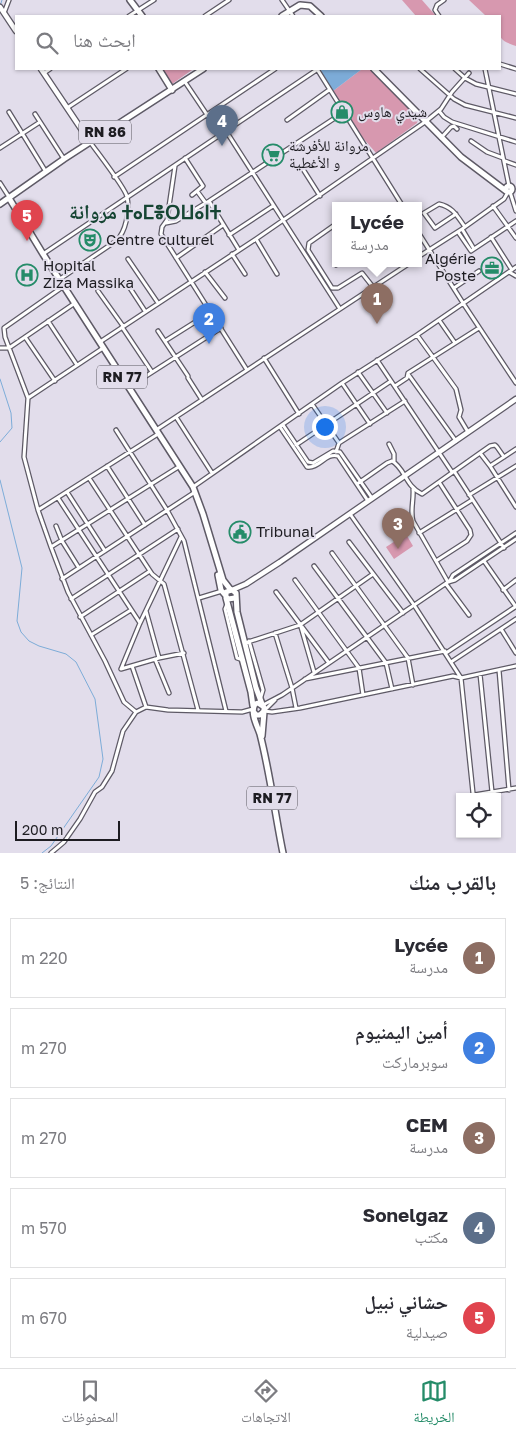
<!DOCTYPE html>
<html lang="ar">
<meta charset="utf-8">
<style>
body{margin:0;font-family:"Golos Text","Noto Naskh Arabic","Noto Sans Tifinagh",sans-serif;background:#f7f7f7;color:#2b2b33;direction:rtl}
.controls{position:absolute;right:15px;bottom:15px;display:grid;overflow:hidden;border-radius:0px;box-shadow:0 1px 4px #0004}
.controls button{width:45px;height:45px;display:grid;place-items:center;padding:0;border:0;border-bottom:1px solid #e1e1e2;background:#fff;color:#2b2b33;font:25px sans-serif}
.scale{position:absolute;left:15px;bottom:12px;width:105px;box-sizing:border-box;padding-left:5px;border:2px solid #1d1c21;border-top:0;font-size:14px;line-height:18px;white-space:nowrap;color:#1d1c21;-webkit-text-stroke:4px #e2ddeb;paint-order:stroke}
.you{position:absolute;left:324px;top:426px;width:18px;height:18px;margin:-12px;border:4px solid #fff;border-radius:50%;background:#1a73e8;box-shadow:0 0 0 8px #1a73e833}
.badge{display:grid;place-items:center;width:32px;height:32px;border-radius:50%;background:#258c69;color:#fff;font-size:16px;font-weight:700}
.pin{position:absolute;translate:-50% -41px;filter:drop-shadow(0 1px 2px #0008)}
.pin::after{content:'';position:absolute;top:26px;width:18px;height:15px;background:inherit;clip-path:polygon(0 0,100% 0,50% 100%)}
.popup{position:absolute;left:332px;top:202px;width:90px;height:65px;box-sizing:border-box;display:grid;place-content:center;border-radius:0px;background:#fff;filter:drop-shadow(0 1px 4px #0005);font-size:16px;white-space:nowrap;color:#7c7c81}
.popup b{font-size:19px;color:#2b2b33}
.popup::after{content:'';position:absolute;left:50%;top:100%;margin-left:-10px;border:10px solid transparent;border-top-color:#fff}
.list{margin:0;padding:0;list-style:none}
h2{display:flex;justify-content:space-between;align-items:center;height:65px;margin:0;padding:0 20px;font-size:21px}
h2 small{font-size:16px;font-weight:400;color:#7c7c81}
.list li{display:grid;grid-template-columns:32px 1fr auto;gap:15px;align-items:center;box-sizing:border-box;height:80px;margin:0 10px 10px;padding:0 10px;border:1px solid #e1e1e2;border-radius:0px}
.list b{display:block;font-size:19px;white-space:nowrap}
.list p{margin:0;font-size:16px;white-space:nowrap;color:#7c7c81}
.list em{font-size:16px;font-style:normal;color:#7c7c81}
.icon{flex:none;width:28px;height:28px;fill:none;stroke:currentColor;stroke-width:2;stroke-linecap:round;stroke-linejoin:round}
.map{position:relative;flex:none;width:516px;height:853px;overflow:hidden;direction:ltr}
.search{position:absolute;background:#fff;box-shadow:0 1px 4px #0004;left:15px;right:15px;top:15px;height:55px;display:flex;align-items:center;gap:12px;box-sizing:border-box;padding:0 18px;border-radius:0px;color:#7c7c81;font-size:19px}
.sheet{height:515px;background:#fff}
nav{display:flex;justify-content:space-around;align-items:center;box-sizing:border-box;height:70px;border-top:1px solid #e1e1e2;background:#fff;font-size:14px;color:#7c7c81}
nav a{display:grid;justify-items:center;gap:2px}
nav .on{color:#258c69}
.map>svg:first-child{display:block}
.green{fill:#d798af}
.water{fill:#7dacd8}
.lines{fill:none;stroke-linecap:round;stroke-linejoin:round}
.stream{stroke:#7dacd8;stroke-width:1}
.minor-casing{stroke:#5e5a66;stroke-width:5.5}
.secondary-casing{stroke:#5e5a66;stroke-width:7}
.primary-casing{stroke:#5e5a66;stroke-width:8}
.minor{stroke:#fff;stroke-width:3}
.secondary{stroke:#fff;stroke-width:4.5}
.primary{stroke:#fff;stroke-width:5}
.labels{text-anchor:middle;stroke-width:4;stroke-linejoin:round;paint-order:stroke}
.shield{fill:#e2ddeb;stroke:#58565e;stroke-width:1}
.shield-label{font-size:14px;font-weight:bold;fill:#1d1c21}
.poi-label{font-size:15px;fill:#1d1c21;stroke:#e2ddeb;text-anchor:start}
.district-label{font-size:20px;font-weight:bold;fill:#164533;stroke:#e2ddeb}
</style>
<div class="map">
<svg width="516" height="853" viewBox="0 0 516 853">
<rect width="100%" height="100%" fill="#e2ddeb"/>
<path class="green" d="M402 0H422L436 16H416Z
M469 0H516V46C495 39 500 36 500 16H486Z
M162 69H191L192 70 172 84Z
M362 69H372L418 119 417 123 376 153 363 138 333 91Z
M406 534 413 546 394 559 386 547Z"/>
<path class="water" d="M322 69H362L333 91 321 71Z"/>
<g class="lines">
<path class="stream" d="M0 6 2 0
M0 379 11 413 12 428 0 442
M0 480 22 568 17 621 21 632 29 641 39 646 66 654 76 662 95 699 103 759 99 777 51 846 42 853"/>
<g class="minor-casing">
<path id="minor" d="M282 0 293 16
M4 13 9 0
M129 16 154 0
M205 16 229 0
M439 16 435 10 437 5 444 0
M500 64 516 69
M317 69 402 205
M420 69 454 99 465 105 516 118
M455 69 465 78 476 84 516 94
M485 69 509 186
M44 73 50 69
M185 82 220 134
M67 108 126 69
M439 111 444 117 452 122 516 142
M9 112 46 172
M35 114 64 159
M287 120 329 90
M226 131 340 309
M441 138 451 127 454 126 457 129
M471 141 487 152 503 158
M0 148 40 122
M185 158 203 186 192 195
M505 161 516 165
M175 166 167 220 162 227 161 234 247 370
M301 166 320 196
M114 177 275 69
M0 183 9 197
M197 191 205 202
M510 192 516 211
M209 201 239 250
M493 206 516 238
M456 214 435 228 424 213 439 204C453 207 457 216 465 227
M166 223 176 221 209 201 344 112
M336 224 309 243 308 250 332 288H338L362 273 373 287
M462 229 474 249
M418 232 463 303 516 383
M458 232 471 251 516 221
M229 235 273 206
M491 237 512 270
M256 239 277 274
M43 254 318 69
M232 254 245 274
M418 257 462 229 504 199 508 192
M176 258 223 225
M128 259 158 303
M336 265 339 263
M205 272 225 298
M509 272 516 276
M60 279 116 241C126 232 130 210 127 197 126 189 97 152 90 142
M126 282 145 311
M64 286 4 328 5 337 28 398 24 457 38 510 51 547 68 592 105 661 124 702 136 712
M454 288 479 271
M98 291 123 326
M439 320 455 343
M48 321 77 365
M122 327 152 372
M158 331 188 376V378L202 400
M417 335 456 389 461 410 459 417 468 432
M25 337 55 381
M165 341 211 312
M100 342 256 239 425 122 441 109 452 92 469 73
M0 348H9L75 303
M264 358 299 414
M377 360 452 472
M358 372 387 413
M408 374 456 441
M342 383 370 424
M395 386 407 378 408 373 479 328
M129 387 221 328
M28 398 103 348
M312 404 339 443
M176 417 212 473
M283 425 308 462 313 463 333 451 340 452 372 498
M280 427 307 467C319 469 326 452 338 456L368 501
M116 430 167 510 184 541 226 711
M156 430 410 263
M389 444 394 454V462
M296 445 391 381
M336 452 339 443 405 401
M480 453 490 446 495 445 497 447 504 457
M107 466 145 525
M490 466 516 507
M454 471 504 548
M89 478 152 574 164 584 198 710
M357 484 387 463 392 461C405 468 405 486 422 494L480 453 490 466 516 449
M193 487 342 383 417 335 516 267
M413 489C414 500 410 511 413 521L448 582
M67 492 105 551
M469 495 516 466
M58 498 140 623
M38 510 158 434
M350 514 414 605 461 678 473 793 474 795 516 788
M56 526 62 541 79 568
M419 533 472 500
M349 542 403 613
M51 547 180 466
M332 553 408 658 413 685
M436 561 467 541 471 535 470 530 439 482
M484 561 516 607
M314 566 386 663 392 689
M62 579 195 492
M295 580 359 668 363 695
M449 582 453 575 516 533
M446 584 469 615
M503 590 516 580
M276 592 329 663
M199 598 222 591
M71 599 178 529
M227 604 225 609 237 658 243 660
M146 611 159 658
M80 617 150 571
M301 627 314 672
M501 629 516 653
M275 633 292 688 296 708
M91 635 131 610
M249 641 263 690 260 700
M245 643 300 625 373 574
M446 653 515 607
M155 659 169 693
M451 662 516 619
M132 666 146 707
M121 669 140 623 181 537
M121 669 159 658 184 653
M499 670 509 790
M480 674 492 792
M305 679 445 651
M263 705 282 695 448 582 455 580 516 539
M264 711 272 712 300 708 453 676 461 678 516 666
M264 711 275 700
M51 853 64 842 80 819 95 792 102 787 112 771 123 731 136 712 146 707 168 710 242 712 253 709"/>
</g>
<g class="secondary-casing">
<path id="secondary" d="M0 7 16 31
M41 69 90 142
M232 590 246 584 280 562 516 399"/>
</g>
<g class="primary-casing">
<path id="primary" d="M130 0 142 16
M282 16 300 5 310 6 321 16
M159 69 172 90
M374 69 461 157 506 191
M506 189a3 3 0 1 1 6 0a3 3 0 1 1-6 0Z
M9 198 43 254 193 487 203 514 223 580 230 589
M0 204 64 159 203 69
M218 575 221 590 226 596
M226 598 251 692 253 706
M235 598 228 599 226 597V592L232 590 236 593 237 612 256 688 262 704
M253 711 256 715H260L264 711V707L258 703 255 704C250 713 257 725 260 734 270 773 275 814 283 853
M262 736 264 712"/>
</g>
<use href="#minor" class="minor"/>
<use href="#secondary" class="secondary"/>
<use href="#primary" class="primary"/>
</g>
<defs>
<g id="shop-ring" transform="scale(1.125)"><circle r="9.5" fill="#e2ddeb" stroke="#258c69" stroke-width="1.5"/><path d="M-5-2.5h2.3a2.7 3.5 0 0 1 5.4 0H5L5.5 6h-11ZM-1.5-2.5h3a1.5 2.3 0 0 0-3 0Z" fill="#258c69"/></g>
<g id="supermarket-ring" transform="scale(1.125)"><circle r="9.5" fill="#e2ddeb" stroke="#258c69" stroke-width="1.5"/><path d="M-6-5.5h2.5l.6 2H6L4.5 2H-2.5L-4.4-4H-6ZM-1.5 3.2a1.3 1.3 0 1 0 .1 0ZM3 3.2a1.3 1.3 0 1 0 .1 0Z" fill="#258c69"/></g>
<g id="theatre-ring" transform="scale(1.125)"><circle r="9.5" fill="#e2ddeb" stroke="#258c69" stroke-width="1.5"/><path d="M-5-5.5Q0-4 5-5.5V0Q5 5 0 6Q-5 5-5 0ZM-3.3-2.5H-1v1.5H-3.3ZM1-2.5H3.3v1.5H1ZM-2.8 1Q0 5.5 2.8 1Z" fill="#258c69"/></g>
<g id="office-ring" transform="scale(1.125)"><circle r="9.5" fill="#e2ddeb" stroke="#258c69" stroke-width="1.5"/><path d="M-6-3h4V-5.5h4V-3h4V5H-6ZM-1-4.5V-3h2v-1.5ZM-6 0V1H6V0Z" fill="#258c69"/></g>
<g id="hospital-ring" transform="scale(1.125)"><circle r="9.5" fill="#e2ddeb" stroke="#258c69" stroke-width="1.5"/><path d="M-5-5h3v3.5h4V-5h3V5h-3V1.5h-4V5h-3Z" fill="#258c69"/></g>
<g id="civic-ring" transform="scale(1.125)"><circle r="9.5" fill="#e2ddeb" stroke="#258c69" stroke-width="1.5"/><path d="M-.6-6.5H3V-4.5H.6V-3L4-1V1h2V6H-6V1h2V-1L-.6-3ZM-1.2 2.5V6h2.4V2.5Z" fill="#258c69"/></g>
</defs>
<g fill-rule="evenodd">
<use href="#shop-ring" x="342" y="112"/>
<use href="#supermarket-ring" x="273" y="155"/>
<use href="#theatre-ring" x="90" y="240"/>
<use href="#office-ring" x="492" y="268"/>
<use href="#hospital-ring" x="27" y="275"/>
<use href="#civic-ring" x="240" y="532"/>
</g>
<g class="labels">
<g class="shield">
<rect x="79" y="120.5" width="52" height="23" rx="4"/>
<rect x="97" y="365.5" width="50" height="23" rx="4"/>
<rect x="247" y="786.5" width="50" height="23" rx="4"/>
</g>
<g class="shield-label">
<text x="105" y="137">RN 86</text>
<text x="122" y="382">RN 77</text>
<text x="272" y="803">RN 77</text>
</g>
<g class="poi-label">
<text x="358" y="117">شيدي هاوس</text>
<text x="289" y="151">مروانة للأفرشة<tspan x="289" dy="17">و الأغطية</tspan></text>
<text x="106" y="245">Centre culturel</text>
<text x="476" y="264" text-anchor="end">Algérie<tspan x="476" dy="17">Poste</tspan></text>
<text x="43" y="271">Hopital<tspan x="43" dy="17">Ziza Massika</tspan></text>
<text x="256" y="537">Tribunal</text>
</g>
<g class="district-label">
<text x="145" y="219">مروانة ⵜⴰⵎⴻⵔⵡⴰⵏⵜ</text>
</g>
</g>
</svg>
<div class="controls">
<button><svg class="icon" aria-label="locate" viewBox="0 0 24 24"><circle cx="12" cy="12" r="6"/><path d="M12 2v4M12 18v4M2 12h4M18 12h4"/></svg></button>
</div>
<div class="scale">200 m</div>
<div class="you"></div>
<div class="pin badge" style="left:377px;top:324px;background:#8d6e63">1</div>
<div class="popup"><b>Lycée</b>مدرسة</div>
<div class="pin badge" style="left:209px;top:344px;background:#3f7fe0">2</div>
<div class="pin badge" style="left:398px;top:549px;background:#8d6e63">3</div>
<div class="pin badge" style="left:222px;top:146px;background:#5c6f8a">4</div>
<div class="pin badge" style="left:27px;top:241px;background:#e0444e">5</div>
<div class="search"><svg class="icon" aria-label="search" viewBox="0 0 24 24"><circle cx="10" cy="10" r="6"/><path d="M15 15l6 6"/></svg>ابحث هنا</div>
</div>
<section class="sheet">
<h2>بالقرب منك<small>النتائج: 5</small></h2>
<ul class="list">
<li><span class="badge" style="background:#8d6e63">1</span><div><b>Lycée</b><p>مدرسة</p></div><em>220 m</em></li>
<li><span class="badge" style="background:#3f7fe0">2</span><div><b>أمين اليمنيوم</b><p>سوبرماركت</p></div><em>270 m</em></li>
<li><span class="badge" style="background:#8d6e63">3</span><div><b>CEM</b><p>مدرسة</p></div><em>270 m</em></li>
<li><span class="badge" style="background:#5c6f8a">4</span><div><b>Sonelgaz</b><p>مكتب</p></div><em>570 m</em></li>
<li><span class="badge" style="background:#e0444e">5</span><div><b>حشاني نبيل</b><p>صيدلية</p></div><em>670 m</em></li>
</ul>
</section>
<nav>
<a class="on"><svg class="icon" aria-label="map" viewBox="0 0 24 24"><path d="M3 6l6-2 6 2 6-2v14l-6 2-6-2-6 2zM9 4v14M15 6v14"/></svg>الخريطة</a>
<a><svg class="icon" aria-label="directions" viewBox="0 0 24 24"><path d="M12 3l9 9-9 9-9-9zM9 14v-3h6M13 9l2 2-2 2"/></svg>الاتجاهات</a>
<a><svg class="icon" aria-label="saved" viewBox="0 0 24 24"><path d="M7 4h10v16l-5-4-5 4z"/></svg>المحفوظات</a>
</nav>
